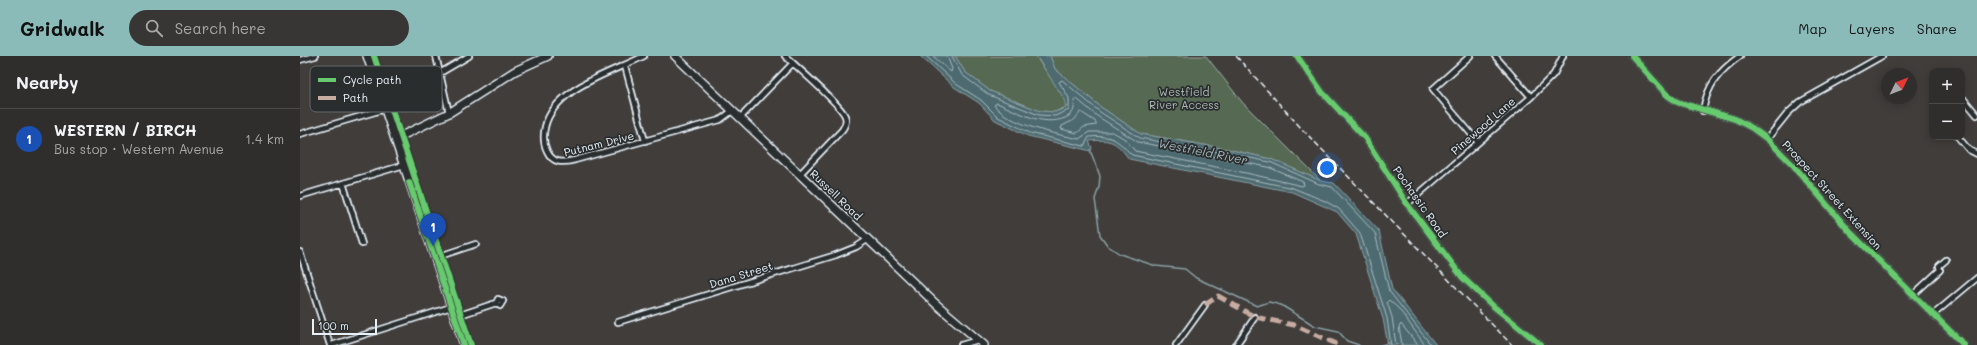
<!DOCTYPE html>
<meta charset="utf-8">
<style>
body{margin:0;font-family:Mali,sans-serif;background:#383634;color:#f1f3f6}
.controls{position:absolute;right:12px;top:12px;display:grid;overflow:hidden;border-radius:8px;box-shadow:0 2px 10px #0003}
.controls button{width:36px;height:36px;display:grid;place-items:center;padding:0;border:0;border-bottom:1px solid #4b4a48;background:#302e2c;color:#f1f3f6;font:20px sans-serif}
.compass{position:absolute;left:1581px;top:12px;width:36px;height:36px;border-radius:50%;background:#302e2c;box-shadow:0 2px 10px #0003;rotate:47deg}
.scale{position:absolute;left:12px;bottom:10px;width:65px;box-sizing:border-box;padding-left:4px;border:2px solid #e8f1f8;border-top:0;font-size:11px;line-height:14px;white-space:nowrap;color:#e8f1f8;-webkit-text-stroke:3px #2a2d2e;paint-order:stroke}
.you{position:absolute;left:1027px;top:112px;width:14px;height:14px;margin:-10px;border:3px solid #fff;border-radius:50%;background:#1a73e8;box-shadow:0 0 0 6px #1a73e833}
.badge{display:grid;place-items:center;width:26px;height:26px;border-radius:50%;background:#8bbbb9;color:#fff;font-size:13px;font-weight:700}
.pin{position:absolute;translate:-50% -33px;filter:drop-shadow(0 1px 2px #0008)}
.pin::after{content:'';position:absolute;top:21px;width:14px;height:12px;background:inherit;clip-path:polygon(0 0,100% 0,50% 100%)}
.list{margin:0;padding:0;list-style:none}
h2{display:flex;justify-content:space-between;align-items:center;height:52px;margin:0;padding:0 16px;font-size:17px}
h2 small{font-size:13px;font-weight:400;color:#a8a8a9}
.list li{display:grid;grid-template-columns:26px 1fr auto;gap:12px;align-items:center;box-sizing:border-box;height:60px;padding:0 16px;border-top:1px solid #4b4a48}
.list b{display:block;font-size:15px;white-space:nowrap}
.list p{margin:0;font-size:13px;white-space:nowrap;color:#a8a8a9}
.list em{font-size:13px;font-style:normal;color:#a8a8a9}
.icon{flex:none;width:22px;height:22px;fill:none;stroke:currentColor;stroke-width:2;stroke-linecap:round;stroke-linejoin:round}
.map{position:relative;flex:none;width:1677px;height:289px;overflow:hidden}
header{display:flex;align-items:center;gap:24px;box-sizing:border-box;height:56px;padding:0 20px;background:#8bbbb9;color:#111}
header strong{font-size:19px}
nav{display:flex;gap:22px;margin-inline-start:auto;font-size:14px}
.search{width:280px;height:36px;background:#383634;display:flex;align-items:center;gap:10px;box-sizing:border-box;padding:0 14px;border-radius:22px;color:#a8a8a9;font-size:15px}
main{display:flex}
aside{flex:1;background:#302e2c}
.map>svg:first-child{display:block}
.green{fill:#566953;stroke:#9fada6}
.water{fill:#4d6b6f;stroke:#8ba1a6}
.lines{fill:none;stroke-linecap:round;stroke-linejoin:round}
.shore{stroke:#aabbc1;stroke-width:1}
.stream{stroke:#8ba1a6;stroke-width:1.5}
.minor-casing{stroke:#e8f1f8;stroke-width:8}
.secondary-casing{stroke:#e8f1f8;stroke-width:10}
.primary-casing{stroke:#e8f1f8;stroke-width:10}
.minor{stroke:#2a2d2e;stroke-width:4.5}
.secondary{stroke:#2a2d2e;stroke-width:7}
.primary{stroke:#2a2d2e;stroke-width:7}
.rail{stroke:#e8f1f8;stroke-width:1.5;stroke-dasharray:6 3;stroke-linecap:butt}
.quiet{stroke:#c7aca2;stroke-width:5;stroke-dasharray:10 5;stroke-linecap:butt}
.cycleway-casing{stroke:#2a2d2e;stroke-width:8}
.cycleway{stroke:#67ca6e;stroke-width:6}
.labels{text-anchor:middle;stroke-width:3.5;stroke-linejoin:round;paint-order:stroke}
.park-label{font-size:11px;fill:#aebbb6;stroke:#2a2d2e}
.street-label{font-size:11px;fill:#e8f1f8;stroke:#2a2d2e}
.water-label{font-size:12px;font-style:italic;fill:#a2b5ba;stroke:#2a2d2e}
.key{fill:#2a2d2e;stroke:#63686b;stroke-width:1}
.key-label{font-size:11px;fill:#e8f1f8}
</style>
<header>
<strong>Gridwalk</strong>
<div class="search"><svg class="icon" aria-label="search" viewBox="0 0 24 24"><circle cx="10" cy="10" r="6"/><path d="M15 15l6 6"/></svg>Search here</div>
<nav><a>Map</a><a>Layers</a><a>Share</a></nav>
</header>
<main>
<aside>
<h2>Nearby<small></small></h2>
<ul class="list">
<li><span class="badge" style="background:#1a4fb4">1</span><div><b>WESTERN / BIRCH</b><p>Bus stop · Western Avenue</p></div><em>1.4 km</em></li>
</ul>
</aside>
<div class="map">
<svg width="1677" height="289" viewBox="0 0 1677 289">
<rect width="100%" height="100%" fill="#403d3b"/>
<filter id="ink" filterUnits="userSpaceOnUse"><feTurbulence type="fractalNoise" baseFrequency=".025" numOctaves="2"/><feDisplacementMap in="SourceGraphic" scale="8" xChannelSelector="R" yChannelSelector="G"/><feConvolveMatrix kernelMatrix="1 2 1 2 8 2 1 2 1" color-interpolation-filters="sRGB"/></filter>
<g filter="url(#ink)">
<path class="green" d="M655 0H736C745 18 763 31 766 51L755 56 740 55 690 35 665 16Z
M750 0H906L942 46 1021 125 971 103 927 93 841 78 802 52 755 13Z"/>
<path class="water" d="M620 0H655L665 16 690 35 740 55 755 56 766 52 765 44 736 0H750L755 13 802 52 841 78 927 93 971 103 1021 125 1034 127 1079 175 1092 233 1136 289H1088L1083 263 1056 178 1037 156 992 136 829 103C816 85 811 83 789 85L792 92 791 95 728 80 695 64 679 47 654 31Z"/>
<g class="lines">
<path class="shore" d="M626 0 656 28 681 44 698 61 730 77 784 90 789 81C813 79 816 83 832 99L993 132 1025 145 1039 153 1060 177 1087 262 1091 289
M633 0 651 16 652 13 647 0
M652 0 662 19 689 39 739 59 755 60 769 54V42L759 26 762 24 800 56 840 82 886 91 926 97 970 106 1019 128 1032 131 1075 177 1089 235 1131 289
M777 43 797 60 838 86 968 111 1003 126 1004 129 1002 130 946 117 835 95 825 83 813 76H789L779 83C756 78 709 69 694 49L697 47C719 56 742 71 765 62 774 58 775 53 774 44Z
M781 56 796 66V69L784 71 777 77 761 73 762 70 774 64Z
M1096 289 1092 261 1087 246 1089 244 1099 253 1125 289
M1102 289 1099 271 1101 268 1118 289"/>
<path class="stream" d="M790 94 800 120 799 131 795 143 800 179 808 190 820 198 856 210 885 213 896 222 957 250 969 246 981 249 1015 270 1038 275 1047 285 1059 289
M1081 289 1089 287"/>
<g class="minor-casing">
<path id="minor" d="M136 0 149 57
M344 0C311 17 254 32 245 71 243 80 243 87 247 95 253 108 263 107 275 104L420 64 432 55
M485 0C497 11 540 48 545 60 547 65 545 70 542 74L499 119
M997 0 1022 36 1065 82 1107 148 1162 221 1193 250 1241 289
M1170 0 1133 33 1178 86
M1195 0 1231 41
M1332 0 1367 39 1377 46 1435 63 1452 72 1467 83 1494 110 1550 176 1664 289
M0 4 15 0
M325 10 345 85
M140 17 169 0
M1662 41 1677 59
M1403 55C1407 29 1419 15 1440 0
M440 62 493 7
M0 78 85 53
M1658 81 1669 94 1677 98
M1467 83 1488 57 1500 46 1582 0
M43 127 62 188
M0 140 104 109
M1107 148 1231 41 1254 18 1263 0
M0 196 30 289
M134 202 176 188
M1613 239 1640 214 1639 210 1646 204
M1634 258 1677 222
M154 261 196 247 200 250 203 245 198 243 196 247
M318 266 536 199 556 191 567 184
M32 289 151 251
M661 289 678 284
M876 289 905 249
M936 289 955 261"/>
</g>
<g class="secondary-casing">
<path id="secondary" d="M67 0 164 289
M95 83 149 57 215 15 248 0"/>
</g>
<g class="primary-casing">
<path id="primary" d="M375 0 636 248 684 289"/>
</g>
<use href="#minor" class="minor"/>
<use href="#secondary" class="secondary"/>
<use href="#primary" class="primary"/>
<path class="rail" d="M936 0 1002 73 1212 289"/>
<path class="quiet" d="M905 249 918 240 955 261 994 269 1039 289"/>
<g class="cycleway-casing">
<path id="cycleway" d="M74 0 171 289
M997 0 1022 36 1065 82 1107 148 1162 221 1193 250 1241 289
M1332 0 1367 39 1377 46 1435 63 1452 72 1467 83 1494 110 1550 176 1664 289
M109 126 164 289"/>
</g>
<use href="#cycleway" class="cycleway"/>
</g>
</g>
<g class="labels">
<g class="park-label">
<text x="884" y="40">Westfield<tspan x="884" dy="13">River Access</tspan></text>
</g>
<g class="street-label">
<text transform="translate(1183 70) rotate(-41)" y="4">Pinewood Lane</text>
<text transform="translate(299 88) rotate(-14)" y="4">Putnam Drive</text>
<text transform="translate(536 139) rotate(44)" y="4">Russell Road</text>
<text transform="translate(1532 139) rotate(48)" y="4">Prospect Street Extension</text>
<text transform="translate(1120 146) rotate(55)" y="4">Pochassic Road</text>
<text transform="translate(441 219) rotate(-17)" y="4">Dana Street</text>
</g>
<g class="water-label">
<text transform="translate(903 96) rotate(11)" y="4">Westfield River</text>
</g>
</g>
<rect x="10" y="10" width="132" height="46" rx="6" class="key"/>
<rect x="18" y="22" width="18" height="4" fill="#67ca6e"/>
<rect x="18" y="40" width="18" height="4" fill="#c7aca2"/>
<g class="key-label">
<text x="43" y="28">Cycle path</text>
<text x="43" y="46">Path</text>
</g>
</svg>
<div class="controls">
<button>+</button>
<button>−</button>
</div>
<svg class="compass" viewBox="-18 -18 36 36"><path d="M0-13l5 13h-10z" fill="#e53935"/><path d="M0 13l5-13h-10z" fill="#a8a8a9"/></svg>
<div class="scale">100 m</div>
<div class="you"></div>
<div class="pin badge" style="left:133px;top:190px;background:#1a4fb4">1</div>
</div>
</main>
